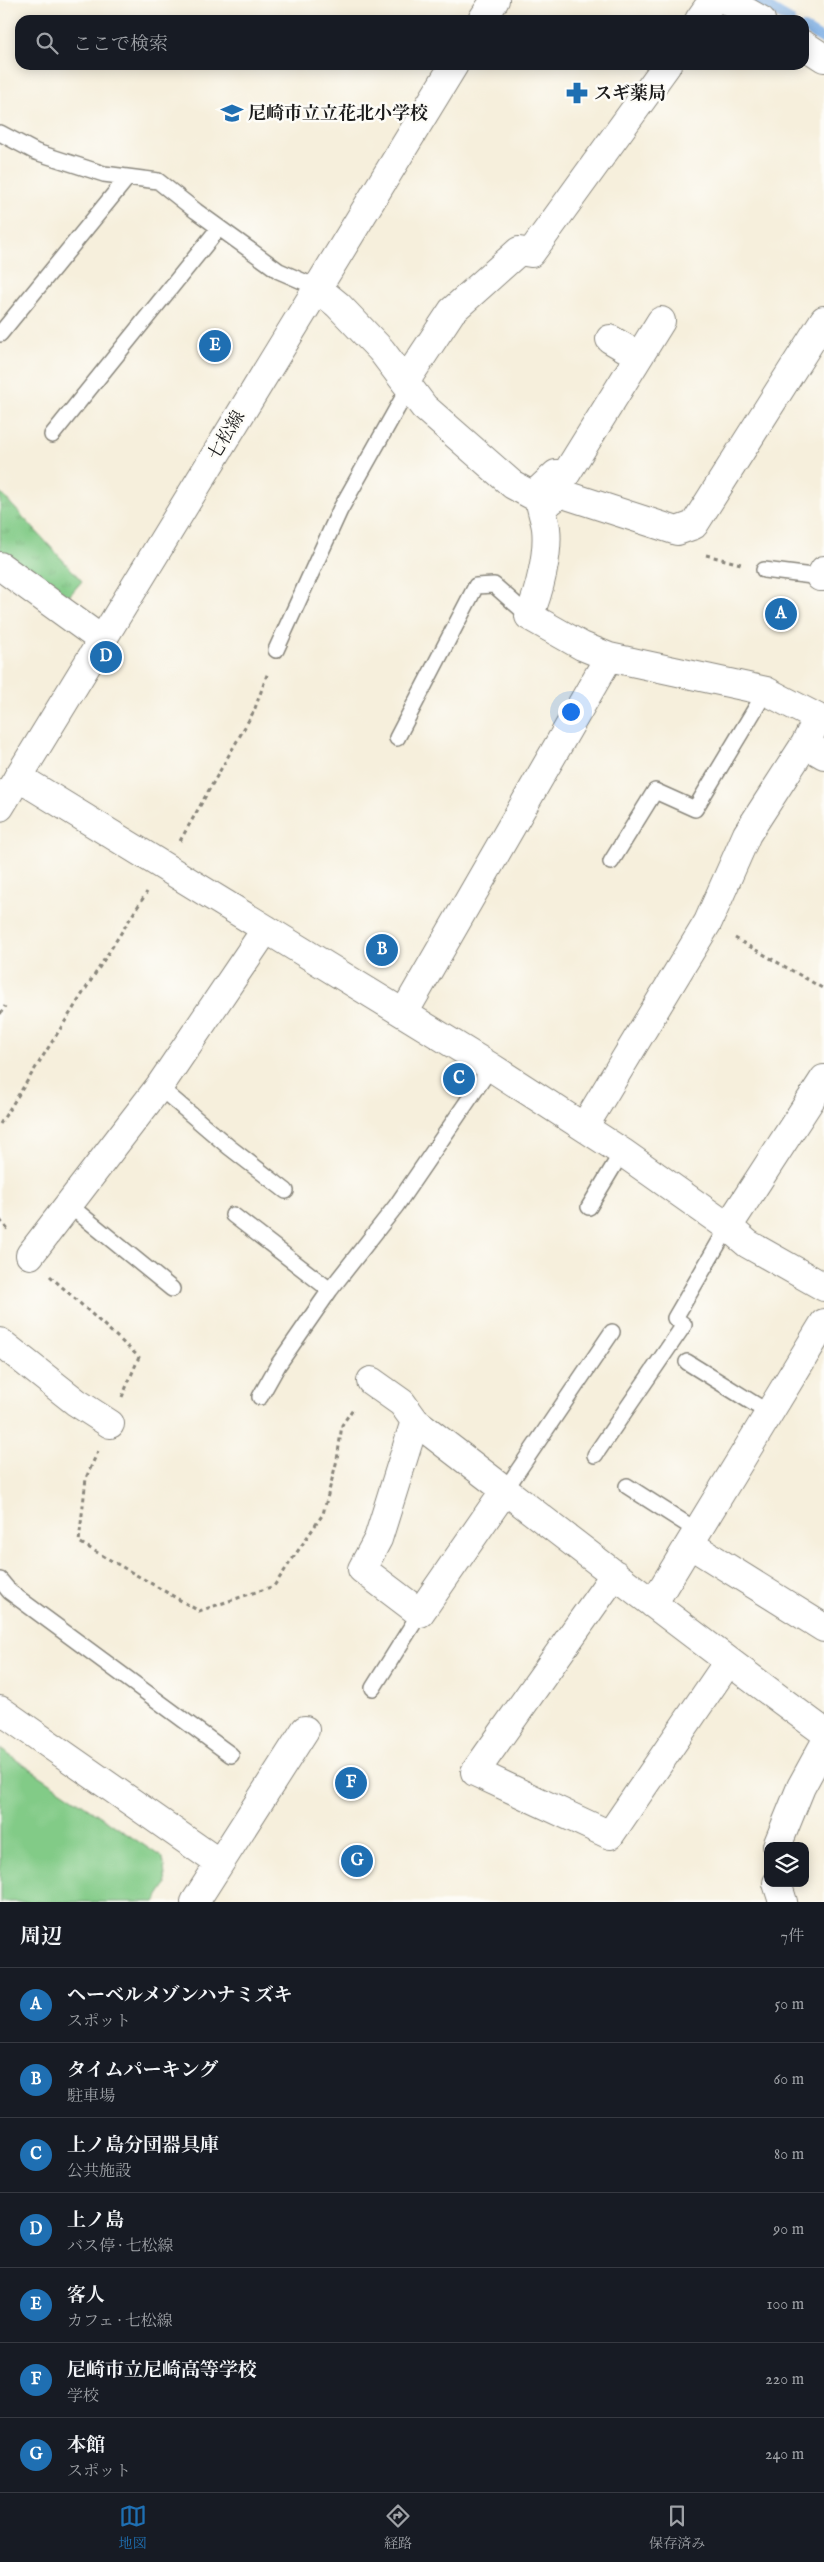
<!DOCTYPE html>
<html lang="ja">
<meta charset="utf-8">
<style>
body{margin:0;font-family:"IM FELL English","Noto Serif JP",serif;background:#20242c;color:#f1f3f6}
.controls{position:absolute;right:15px;bottom:15px;display:grid;overflow:hidden;border-radius:10px;box-shadow:0 2px 12px #0003}
.controls button{width:45px;height:45px;display:grid;place-items:center;padding:0;border:0;border-bottom:1px solid #363941;background:#171b24;color:#f1f3f6;font:25px sans-serif}
.you{position:absolute;left:570px;top:711px;width:18px;height:18px;margin:-12px;border:4px solid #fff;border-radius:50%;background:#1a73e8;box-shadow:0 0 0 8px #1a73e833}
.badge{display:grid;place-items:center;width:32px;height:32px;border-radius:50%;background:#1f6fb2;color:#fff;font-size:16px;font-weight:700}
.pin{position:absolute;translate:-50% -50%;border:2px solid #fff;box-shadow:0 1px 5px #0006}
.list{margin:0;padding:0;list-style:none}
h2{display:flex;justify-content:space-between;align-items:center;height:65px;margin:0;padding:0 20px;font-size:21px}
h2 small{font-size:16px;font-weight:400;color:#9ea1a6}
.list li{display:grid;grid-template-columns:32px 1fr auto;gap:15px;align-items:center;box-sizing:border-box;height:75px;padding:0 20px;border-top:1px solid #363941}
.list b{display:block;font-size:19px;white-space:nowrap}
.list p{margin:0;font-size:16px;white-space:nowrap;color:#9ea1a6}
.list em{font-size:16px;font-style:normal;color:#9ea1a6}
.icon{flex:none;width:28px;height:28px;fill:none;stroke:currentColor;stroke-width:2;stroke-linecap:round;stroke-linejoin:round}
.map{position:relative;flex:none;width:824px;height:1902px;overflow:hidden}
.search{position:absolute;background:#171b24;box-shadow:0 2px 12px #0003;left:15px;right:15px;top:15px;height:55px;display:flex;align-items:center;gap:12px;box-sizing:border-box;padding:0 18px;border-radius:15px;color:#9ea1a6;font-size:19px}
.sheet{height:590px;background:#171b24}
nav{display:flex;justify-content:space-around;align-items:center;box-sizing:border-box;height:70px;border-top:1px solid #363941;background:#171b24;font-size:14px;color:#9ea1a6}
nav a{display:grid;justify-items:center;gap:2px}
nav .on{color:#1f6fb2}
.map>svg:first-child{display:block}
.park{fill:url(#park-tufts);stroke:#4f7452}
.pitch{fill:#82cb87;stroke:#4f7452}
.lines{fill:none;stroke-linecap:round;stroke-linejoin:round}
.stream{stroke:#77aae3;stroke-width:10}
.lane-casing{stroke:#89867c;stroke-width:18}
.street-casing{stroke:#89867c;stroke-width:30}
.secondary-casing{stroke:#89867c;stroke-width:30}
.path{stroke:#89867c;stroke-width:3;stroke-dasharray:4 4;stroke-linecap:butt}
.lane{stroke:#fff;stroke-width:15}
.street{stroke:#fff;stroke-width:28}
.secondary{stroke:#fff;stroke-width:28}
.labels{text-anchor:middle;stroke-width:5;stroke-linejoin:round;paint-order:stroke}
.poi-label{font-size:18px;font-weight:bold;fill:#1c1c1c;stroke:#fdfcf7;text-anchor:start}
.street-label{font-size:18px;fill:#1c1c1c;stroke:#fdfcf7}
</style>
<div class="map">
<svg width="824" height="1902" viewBox="0 0 824 1902">
<defs>
<pattern id="park-tufts" width="24" height="20" patternUnits="userSpaceOnUse" patternTransform="scale(1.25)"><rect width="24" height="20" fill="#82cb87"/><path d="M3 7l-1-3M5 7V3M7 7l1-3M15 17l-1-3M17 17v-4M19 17l1-3" fill="none" stroke="#70ae74"/></pattern>
</defs>
<rect width="100%" height="100%" fill="#fdfcf7"/>
<filter id="ink" filterUnits="userSpaceOnUse"><feTurbulence type="fractalNoise" baseFrequency=".02" numOctaves="2"/><feDisplacementMap in="SourceGraphic" scale="10" xChannelSelector="R" yChannelSelector="G"/><feConvolveMatrix kernelMatrix="1 2 1 2 8 2 1 2 1" color-interpolation-filters="sRGB"/></filter>
<filter id="wash" filterUnits="userSpaceOnUse"><feTurbulence type="fractalNoise" baseFrequency=".0096" numOctaves="4" result="noise"/><feDisplacementMap in="SourceGraphic" scale="20" xChannelSelector="R" yChannelSelector="G"/><feGaussianBlur stdDeviation="1.12" result="paint"/><feColorMatrix in="noise" values="0 0 0 0 0 0 0 0 0 0 0 0 0 0 0 0 0 1.4 0 .05"/><feComposite in="paint" operator="in"/></filter>
<g filter="url(#wash)">
<rect width="100%" height="100%" fill="#f6efdc"/>
<path class="park" d="M0 492 82 581 64 602 0 554Z"/>
<path class="pitch" d="M0 1749 163 1858 166 1885 155 1902H0Z"/>
<g class="lines">
<path class="stream" d="M756 0 790 20
M804 28 824 40"/>
</g>
</g>
<g filter="url(#ink)">
<g class="lines">
<g class="lane-casing">
<path id="lane" d="M0 133 36 152 104 174 158 181 196 211 279 271 316 287
M0 334 128 177
M52 435 219 228
M764 570 820 577
M276 650 340 510 409 387
M397 738 476 586 494 585 529 616
M611 862 655 791 695 809 766 691
M159 1087 229 1147 286 1191
M69 1205 172 1289
M589 1207 622 1152
M233 1215 330 1290
M687 1362 769 1413
M260 1397 278 1365 330 1290 396 1206 491 1067
M595 1455 684 1325 675 1318 728 1227
M627 1486 699 1532
M505 1490 612 1332
M0 1580 10 1592 231 1755
M373 1688 420 1613"/>
</g>
<g class="street-casing">
<path id="street" d="M726 0 761 20
M699 20 713 0
M804 45 824 58
M316 287 338 305 381 350 424 407 513 485 539 499 552 500 560 493 677 531 694 525 824 320
M610 339 639 356
M405 382 452 311 519 251 531 253 667 65
M0 566 102 640
M824 570 820 577H824
M609 657 766 691 818 718 805 744 824 755
M18 777 491 1067 622 1152 728 1227 748 1244 824 1287
M404 1013 609 657 582 646 529 616C539 593 549 553 546 528 544 515 538 503 539 490L556 474H566L661 321
M584 1127 708 922 747 834 805 744
M728 1227 824 1079
M30 1255 159 1087 266 929
M0 1342 76 1402 110 1424
M371 1381 402 1403 415 1421
M505 1490 420 1613 362 1569 378 1539 415 1421C551 1525 686 1631 824 1732
M691 1545 824 1628
M615 1574 475 1772 610 1835 728 1662
M653 1604 824 1323
M0 1710 219 1863
M777 1846 801 1787 824 1745
M777 1883 783 1902
M195 1902 305 1730"/>
</g>
<g class="secondary-casing">
<path id="secondary" d="M482 20 495 0
M0 807 454 65"/>
</g>
<path class="path" d="M706 555 741 564
M180 841 254 711 268 672
M735 938 824 989
M0 1014 5 1006
M0 1124 147 892
M0 1220 9 1231
M50 1276 139 1357 122 1397
M98 1451 86 1478 79 1542 199 1611 274 1586 323 1514 337 1460 342 1425 354 1407"/>
<use href="#lane" class="lane"/>
<use href="#street" class="street"/>
<use href="#secondary" class="secondary"/>
</g>
</g>
<defs>
<g id="pharmacy-bare" transform="scale(1.725)"><path d="M-2-6h4v4h4v4h-4v4h-4v-4h-4v-4h4Z" fill="#1f6fb2" stroke="#fdfcf7" stroke-width="2.5" paint-order="stroke"/></g>
<g id="school-bare" transform="scale(1.725)"><path d="M0-5L7-2L0 1L-7-2ZM-4 1L0 2.5L4 1V4Q0 6-4 4Z" fill="#1f6fb2" stroke="#fdfcf7" stroke-width="2.5" paint-order="stroke"/></g>
</defs>
<g fill-rule="evenodd">
<use href="#pharmacy-bare" x="577" y="93"/>
<use href="#school-bare" x="232" y="113"/>
</g>
<g class="labels">
<g class="poi-label">
<text x="594" y="99">スギ薬局</text>
<text x="248" y="119">尼崎市立立花北小学校</text>
</g>
<g class="street-label">
<text transform="translate(226 435) rotate(-59)" y="6">七松線</text>
</g>
</g>
</svg>
<div class="controls">
<button><svg class="icon" aria-label="layers" viewBox="0 0 24 24"><path d="M12 4l9 5-9 5-9-5zM3 14l9 5 9-5"/></svg></button>
</div>
<div class="you"></div>
<div class="pin badge" style="left:781px;top:614px">A</div>
<div class="pin badge" style="left:382px;top:950px">B</div>
<div class="pin badge" style="left:459px;top:1079px">C</div>
<div class="pin badge" style="left:106px;top:657px">D</div>
<div class="pin badge" style="left:215px;top:346px">E</div>
<div class="pin badge" style="left:351px;top:1783px">F</div>
<div class="pin badge" style="left:357px;top:1861px">G</div>
<div class="search"><svg class="icon" aria-label="search" viewBox="0 0 24 24"><circle cx="10" cy="10" r="6"/><path d="M15 15l6 6"/></svg>ここで検索</div>
</div>
<section class="sheet">
<h2>周辺<small>7件</small></h2>
<ul class="list">
<li><span class="badge">A</span><div><b>ヘーベルメゾンハナミズキ</b><p>スポット</p></div><em>50 m</em></li>
<li><span class="badge">B</span><div><b>タイムパーキング</b><p>駐車場</p></div><em>60 m</em></li>
<li><span class="badge">C</span><div><b>上ノ島分団器具庫</b><p>公共施設</p></div><em>80 m</em></li>
<li><span class="badge">D</span><div><b>上ノ島</b><p>バス停 · 七松線</p></div><em>90 m</em></li>
<li><span class="badge">E</span><div><b>客人</b><p>カフェ · 七松線</p></div><em>100 m</em></li>
<li><span class="badge">F</span><div><b>尼崎市立尼崎高等学校</b><p>学校</p></div><em>220 m</em></li>
<li><span class="badge">G</span><div><b>本館</b><p>スポット</p></div><em>240 m</em></li>
</ul>
</section>
<nav>
<a class="on"><svg class="icon" aria-label="map" viewBox="0 0 24 24"><path d="M3 6l6-2 6 2 6-2v14l-6 2-6-2-6 2zM9 4v14M15 6v14"/></svg>地図</a>
<a><svg class="icon" aria-label="directions" viewBox="0 0 24 24"><path d="M12 3l9 9-9 9-9-9zM9 14v-3h6M13 9l2 2-2 2"/></svg>経路</a>
<a><svg class="icon" aria-label="saved" viewBox="0 0 24 24"><path d="M7 4h10v16l-5-4-5 4z"/></svg>保存済み</a>
</nav>
